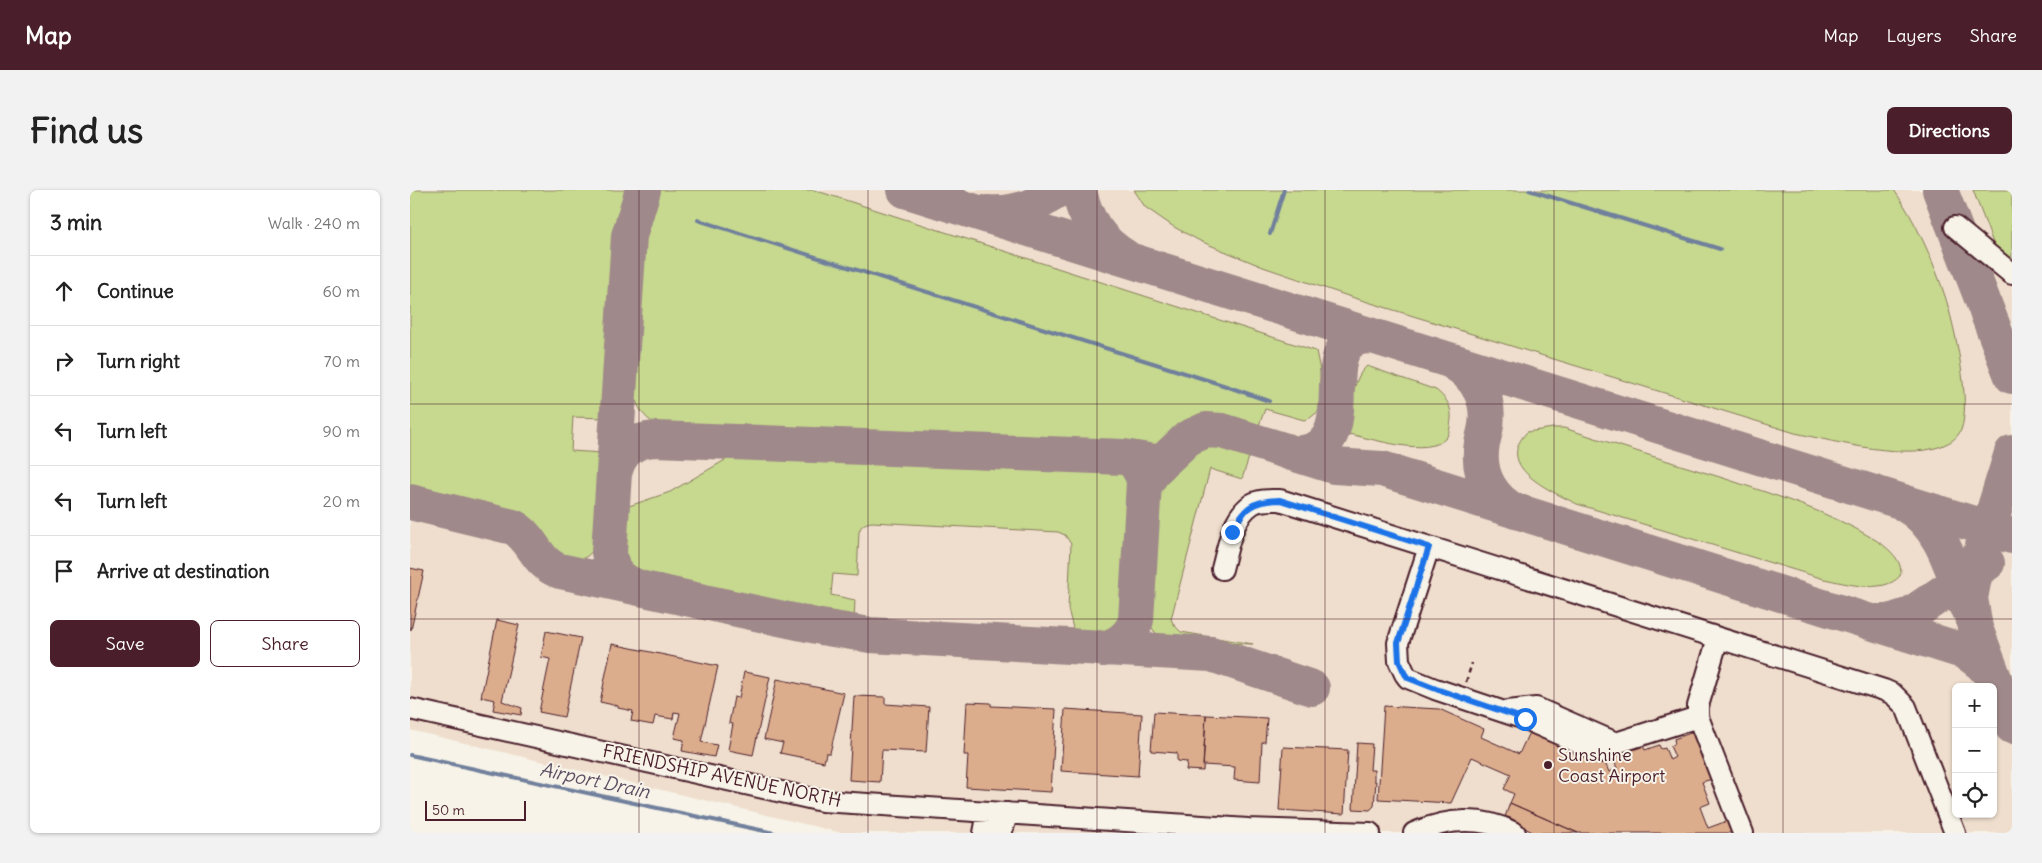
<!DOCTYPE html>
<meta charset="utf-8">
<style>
body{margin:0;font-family:Delius,sans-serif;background:#f2f2f2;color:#222}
.controls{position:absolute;right:15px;bottom:15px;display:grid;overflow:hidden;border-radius:8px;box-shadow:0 1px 4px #0004}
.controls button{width:45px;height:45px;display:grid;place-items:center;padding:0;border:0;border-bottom:1px solid #e0e0e0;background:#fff;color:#222;font:25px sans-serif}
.scale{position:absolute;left:15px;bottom:12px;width:101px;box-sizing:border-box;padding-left:5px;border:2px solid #4a1f2b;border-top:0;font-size:14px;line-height:18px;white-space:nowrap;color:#4a1f2b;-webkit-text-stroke:4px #f7f3e8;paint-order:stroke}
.stop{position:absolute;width:15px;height:15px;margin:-11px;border:4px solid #1a73e8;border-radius:50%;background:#fff}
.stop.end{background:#1a73e8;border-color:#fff;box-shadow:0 1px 5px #0008}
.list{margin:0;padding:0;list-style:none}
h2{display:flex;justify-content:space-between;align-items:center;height:65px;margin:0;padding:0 20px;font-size:21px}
h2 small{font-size:16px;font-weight:400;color:#767676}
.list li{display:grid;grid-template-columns:32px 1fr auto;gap:15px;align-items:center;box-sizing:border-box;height:70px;padding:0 20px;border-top:1px solid #e0e0e0}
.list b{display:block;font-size:19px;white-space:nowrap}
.list em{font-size:16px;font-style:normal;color:#767676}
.actions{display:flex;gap:10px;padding:15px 20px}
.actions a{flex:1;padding:11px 0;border:1px solid #4a1f2b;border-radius:8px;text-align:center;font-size:18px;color:#4a1f2b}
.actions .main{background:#4a1f2b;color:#fff}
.icon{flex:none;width:28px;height:28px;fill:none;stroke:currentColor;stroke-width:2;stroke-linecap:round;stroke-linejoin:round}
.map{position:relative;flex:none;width:1602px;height:643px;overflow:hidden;border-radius:8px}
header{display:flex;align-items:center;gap:30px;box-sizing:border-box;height:70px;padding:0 25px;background:#4a1f2b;color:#fff}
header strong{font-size:24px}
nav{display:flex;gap:28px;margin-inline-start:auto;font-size:18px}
.intro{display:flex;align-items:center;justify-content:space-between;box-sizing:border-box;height:120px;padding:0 30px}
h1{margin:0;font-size:35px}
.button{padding:12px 22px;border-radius:8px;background:#4a1f2b;color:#fff;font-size:18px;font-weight:700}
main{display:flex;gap:30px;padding:0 30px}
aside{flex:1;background:#fff;border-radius:8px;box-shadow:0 1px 4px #0004}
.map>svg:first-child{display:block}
.built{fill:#efdecd;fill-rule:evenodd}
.green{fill:#c6d98e;stroke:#887c5c}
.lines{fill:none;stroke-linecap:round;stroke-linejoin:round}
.stream{stroke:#707f9c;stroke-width:4}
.taxiway{stroke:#a0898a;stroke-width:36}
.building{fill:#dcad8d;stroke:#4a1f2b}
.minor-casing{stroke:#4a1f2b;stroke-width:24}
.path{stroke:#4a1f2b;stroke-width:2.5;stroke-dasharray:5 4;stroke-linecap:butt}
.minor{stroke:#f7f3e8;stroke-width:20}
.route{stroke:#1a73e8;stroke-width:6}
.grid{fill:none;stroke:#4a1f2b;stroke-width:1;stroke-opacity:0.55}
.poi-dot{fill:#4a1f2b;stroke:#f7f3e8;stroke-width:2}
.labels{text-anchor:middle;stroke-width:4;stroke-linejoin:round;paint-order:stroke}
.poi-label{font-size:18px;fill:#4a1f2b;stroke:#f7f3e8;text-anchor:start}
.street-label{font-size:18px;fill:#4a1f2b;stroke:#f7f3e8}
.water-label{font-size:19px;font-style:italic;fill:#5d4f63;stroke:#f7f3e8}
</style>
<header>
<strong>Map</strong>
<nav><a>Map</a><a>Layers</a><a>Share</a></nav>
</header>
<div class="intro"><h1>Find us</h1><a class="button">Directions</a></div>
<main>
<aside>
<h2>3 min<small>Walk · 240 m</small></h2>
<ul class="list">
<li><svg class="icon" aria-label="ahead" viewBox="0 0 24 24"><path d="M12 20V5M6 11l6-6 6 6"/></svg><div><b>Continue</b></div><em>60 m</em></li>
<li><svg class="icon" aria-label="right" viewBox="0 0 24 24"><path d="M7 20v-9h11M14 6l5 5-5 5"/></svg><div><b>Turn right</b></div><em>70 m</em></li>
<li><svg class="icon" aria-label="left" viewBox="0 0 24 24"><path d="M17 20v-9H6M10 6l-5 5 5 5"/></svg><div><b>Turn left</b></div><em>90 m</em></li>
<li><svg class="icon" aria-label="left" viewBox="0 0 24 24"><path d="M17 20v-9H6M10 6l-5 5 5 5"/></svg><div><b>Turn left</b></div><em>20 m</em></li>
<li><svg class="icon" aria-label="arrive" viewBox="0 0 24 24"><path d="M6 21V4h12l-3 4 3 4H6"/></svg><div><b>Arrive at destination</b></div></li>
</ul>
<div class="actions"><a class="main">Save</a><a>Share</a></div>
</aside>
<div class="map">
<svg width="1602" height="643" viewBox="0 0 1602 643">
<rect width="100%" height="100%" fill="#f7f3e8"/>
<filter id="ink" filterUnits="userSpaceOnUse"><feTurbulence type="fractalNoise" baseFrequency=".02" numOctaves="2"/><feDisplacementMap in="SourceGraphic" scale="10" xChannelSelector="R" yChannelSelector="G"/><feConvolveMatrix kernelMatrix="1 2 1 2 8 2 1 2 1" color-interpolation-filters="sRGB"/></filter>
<g filter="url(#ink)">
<path class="built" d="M0 0H1602V643H432L0 540ZM1546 497H1583V624H1546Z"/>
<path class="green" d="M0 0H217L207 40 195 228 163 227 161 261 193 263 189 350C185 363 169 375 156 371 133 364 130 338 109 327 98 321 84 319 72 316 48 311 24 305 0 299Z
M248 0H404L906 161C910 180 915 201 910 220L900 228 894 230 855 219 847 241C793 223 789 221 747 262L265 240C233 235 224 216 221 186 225 126 224 56 248 0Z
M724 0H1484C1506 31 1523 70 1535 106 1544 134 1562 213 1551 240 1549 245 1543 251 1538 253 1503 273 1423 251 1385 243L938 106 853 77 790 51 764 37 735 17Z
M1563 0H1602V72L1583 53Z
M957 176 1026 200C1036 208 1042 216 1041 229 1040 235 1040 243 1036 248 1018 268 961 248 938 244 940 225 941 188 957 176Z
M1143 238H1154C1207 255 1260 272 1313 288 1364 305 1418 321 1464 349 1476 356 1495 371 1490 386 1473 405 1435 393 1414 389L1167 314C1141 301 1083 277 1117 242Z
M795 255H806L840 264 832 289 800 279 761 429 764 435 771 442 843 454 758 451C746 446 740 438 737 425L743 309C750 285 773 264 795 255Z
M338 261 701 277C710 281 717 284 721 293L713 430C703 451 684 447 665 446L658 419 661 354 655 345 648 342 462 332C455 333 451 335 449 342L447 386 423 384 421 405 445 410 444 432 251 390 229 382 220 378 212 364 216 321 219 316 260 302 322 266Z"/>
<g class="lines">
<path class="stream" d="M1119 0 1310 59
M288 30 813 195 859 211
M860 44 874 0
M0 565 364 643"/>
<path class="taxiway" d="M495 0 1602 346
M669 0C674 28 690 52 715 67
M1530 0 1602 186
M577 23C603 25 627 17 646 0
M1043 172C1066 185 1080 209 1076 235 1075 244 1071 253 1071 262 1069 287 1083 310 1105 321
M881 263C892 264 902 263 911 256 946 229 902 145 962 146
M1602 263 1565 382 1560 408 1565 438 1602 536
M204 284C209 261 223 250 246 249L714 267 744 272 753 271
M734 296 744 280 778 248 796 240 812 241 924 276 972 279 1553 461C1567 468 1577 477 1585 491
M0 312 103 337C124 348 126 374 150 381L411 437 460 445 801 464 902 498
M1496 315C1532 335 1542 379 1556 415
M229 398C210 391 201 382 199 362L219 46 233 0
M1460 432H1479L1500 425 1577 373
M693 459C709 455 721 446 726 430L734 292 732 284 726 274"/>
</g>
<path class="building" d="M0 378 14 381 1 440 0 439Z
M87 430 109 435 92 511 112 518 111 525 83 520 85 510 71 507Z
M136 441 171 448 154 527 129 522 140 469 131 467Z
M202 454 308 476 291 552 307 555 304 567 272 561 274 550 264 548 270 523 264 522 263 529 245 526 243 535 221 531 223 521 208 518V516L190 512Z
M334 482 360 487 343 565 318 560 323 534 319 533 324 507 329 508Z
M367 489 434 503 420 563H416L414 572 370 563 373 553 354 549Z
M444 506 475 507V514L519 517 516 562 472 560 470 592 439 590Z
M557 512 581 513V516L646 519 641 602 556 597 558 565H554Z
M1132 514 1193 568 1199 582 1207 579 1202 561 1230 550 1235 560 1249 555 1251 559 1255 558 1260 570 1265 567 1260 556 1265 554 1264 549 1283 542 1302 589 1292 592 1300 613 1290 617 1298 638 1317 631 1322 643H1168L1100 613 1104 604 1094 599 1101 584 1062 567 1041 613 968 609 974 516 1029 519 1074 539 1071 547 1109 564Z
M655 519 732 524 728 586 651 581Z
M744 522 796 525 793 581 776 580 777 572 767 571V563L741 561Z
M796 525 857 528 855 552H852L850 592 824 590 825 577 793 575Z
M947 553 962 554 960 580H964V591H966L964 616 960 620 943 619Z
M873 557 938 560 934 624 869 620Z
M1100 613 1168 643H1124L1095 627Z"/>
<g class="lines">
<g class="minor-casing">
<path id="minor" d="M1545 37 1602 84
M1019 357 988 453 989 471 995 484 998 488 1025 499 1115 529 1190 562 1196 561 1206 553 1288 527
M812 379C818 357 822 327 842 314 850 309 861 310 870 310L1474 500 1483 504 1496 517 1545 643
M1308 448 1288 516V527L1333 643
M0 519 412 611 838 639 960 643
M1098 521 1126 518 1206 553
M574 643 578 622
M591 643 598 623
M1004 643C1037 628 1073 626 1105 643"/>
</g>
<path class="path" d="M1056 492 1062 473"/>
<use href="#minor" class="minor"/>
</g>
</g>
<g class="lines" filter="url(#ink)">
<path class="route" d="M822 342C834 317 842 311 870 310L1019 357 988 453 989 471 995 484 998 488 1026 499 1115 529"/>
</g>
<path class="grid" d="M229 0V643M458 0V643M687 0V643M915 0V643M1144 0V643M1373 0V643M0 214H1602M0 429H1602"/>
<circle class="poi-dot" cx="1138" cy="575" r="5"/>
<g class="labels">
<g class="poi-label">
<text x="1148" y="571">Sunshine<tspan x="1148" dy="21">Coast Airport</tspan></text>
</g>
<g class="street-label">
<text transform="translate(312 586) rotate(12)" y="6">FRIENDSHIP AVENUE NORTH</text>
</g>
<g class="water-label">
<text transform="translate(185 590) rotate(12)" y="7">Airport Drain</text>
</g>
</g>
</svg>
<div class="controls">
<button>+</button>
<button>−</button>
<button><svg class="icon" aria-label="locate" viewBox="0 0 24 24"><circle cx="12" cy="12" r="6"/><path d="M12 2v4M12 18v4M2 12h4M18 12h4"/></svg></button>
</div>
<div class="scale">50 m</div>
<div class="stop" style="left:1115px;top:529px"></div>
<div class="stop end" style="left:822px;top:342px"></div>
</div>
</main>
